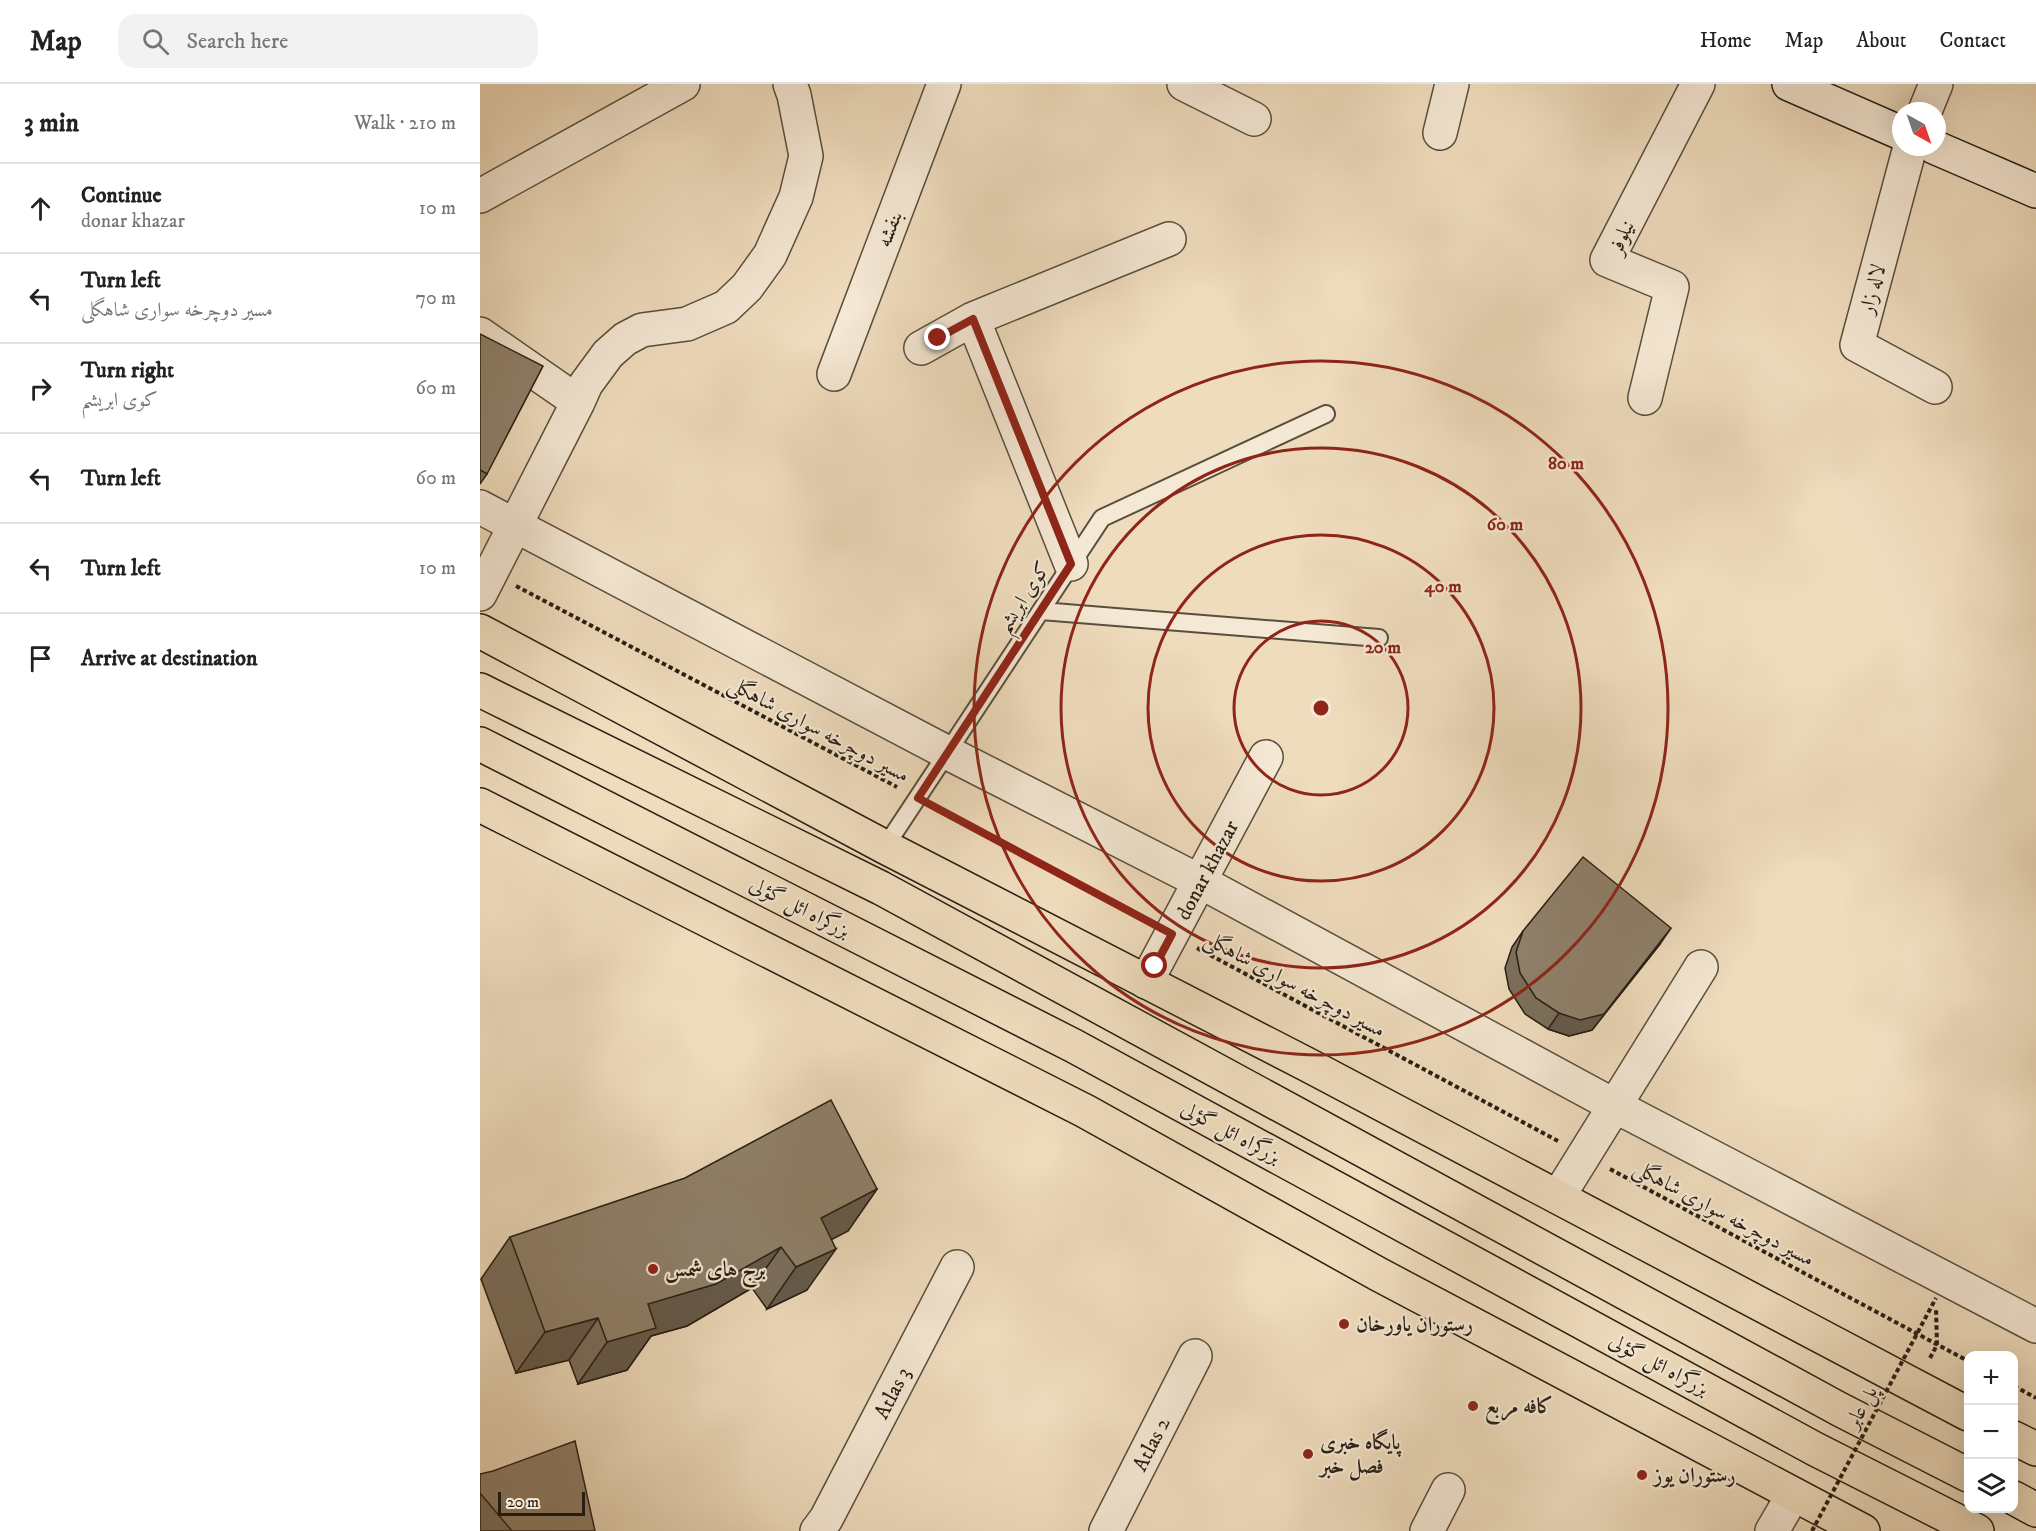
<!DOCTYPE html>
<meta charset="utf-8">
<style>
body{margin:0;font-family:"IM FELL DW Pica",Amiri,serif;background:#f2f2f2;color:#222}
.controls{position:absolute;right:18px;bottom:18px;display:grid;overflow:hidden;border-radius:12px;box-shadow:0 6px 24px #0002}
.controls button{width:54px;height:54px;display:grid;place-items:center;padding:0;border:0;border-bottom:2px solid #e0e0e0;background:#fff;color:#222;font:30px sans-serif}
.compass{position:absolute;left:1412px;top:18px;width:54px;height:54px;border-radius:50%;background:#fff;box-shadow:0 6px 24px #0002;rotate:140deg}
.scale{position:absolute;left:18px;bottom:15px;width:87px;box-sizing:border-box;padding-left:6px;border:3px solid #261e13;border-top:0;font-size:16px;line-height:21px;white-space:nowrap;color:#261e13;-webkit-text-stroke:4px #f5e8d4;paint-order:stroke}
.stop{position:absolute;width:18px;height:18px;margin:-14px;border:4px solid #8f2418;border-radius:50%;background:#fff}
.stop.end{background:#8f2418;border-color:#fff;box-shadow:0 2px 6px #0008}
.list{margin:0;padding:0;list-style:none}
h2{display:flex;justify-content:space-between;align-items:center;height:78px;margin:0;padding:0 24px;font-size:26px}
h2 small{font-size:20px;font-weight:400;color:#767676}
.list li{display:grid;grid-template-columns:39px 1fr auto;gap:18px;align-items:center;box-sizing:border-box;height:90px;padding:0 24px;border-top:2px solid #e0e0e0}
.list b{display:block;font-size:22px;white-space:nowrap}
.list p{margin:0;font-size:20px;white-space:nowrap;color:#767676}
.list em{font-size:20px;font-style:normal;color:#767676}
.icon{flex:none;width:33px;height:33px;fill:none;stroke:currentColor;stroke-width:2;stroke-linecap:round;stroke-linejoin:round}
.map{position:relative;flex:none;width:1556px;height:1447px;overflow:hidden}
header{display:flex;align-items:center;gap:36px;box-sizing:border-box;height:84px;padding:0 30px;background:#fff;border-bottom:2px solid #e0e0e0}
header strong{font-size:28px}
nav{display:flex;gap:33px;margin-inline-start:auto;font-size:21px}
.search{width:420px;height:54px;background:#f2f2f2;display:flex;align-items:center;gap:15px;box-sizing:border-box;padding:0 21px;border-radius:18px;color:#767676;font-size:22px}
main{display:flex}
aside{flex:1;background:#fff}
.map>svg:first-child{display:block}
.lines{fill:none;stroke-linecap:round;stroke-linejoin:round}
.lane-casing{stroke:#584e3e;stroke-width:20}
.street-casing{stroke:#584e3e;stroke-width:36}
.secondary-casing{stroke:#261e13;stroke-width:36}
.highway-casing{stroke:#261e13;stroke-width:36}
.path{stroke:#261e13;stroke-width:4;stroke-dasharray:4.5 3;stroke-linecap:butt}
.lane{stroke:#f5e8d4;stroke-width:16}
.street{stroke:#f5e8d4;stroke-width:33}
.secondary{stroke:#f5e8d4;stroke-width:33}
.highway{stroke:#efdcbd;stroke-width:33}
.path-bridge{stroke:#261e13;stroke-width:4;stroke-dasharray:4.5 3;stroke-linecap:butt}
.wall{fill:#7b6f5c;stroke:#261e13;stroke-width:1.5}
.shaded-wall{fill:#645a4b;stroke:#261e13;stroke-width:1.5}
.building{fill:#8f816b;stroke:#261e13;stroke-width:1.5}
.route{stroke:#8f2418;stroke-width:8}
.ring{fill:none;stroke:#8f2418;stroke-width:3}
.poi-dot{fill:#8f2418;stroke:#f5e8d4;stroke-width:2}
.labels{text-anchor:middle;stroke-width:4.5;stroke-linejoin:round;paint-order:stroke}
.street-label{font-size:21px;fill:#261e13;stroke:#f5e8d4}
.poi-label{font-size:21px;font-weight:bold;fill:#261e13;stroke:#f5e8d4;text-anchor:start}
.centre{fill:#8f2418;stroke:#f5e8d4;stroke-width:3}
.ring-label{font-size:18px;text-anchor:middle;font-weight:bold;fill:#8f2418;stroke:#f5e8d4;stroke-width:4.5;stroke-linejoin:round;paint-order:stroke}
</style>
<header>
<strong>Map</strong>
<div class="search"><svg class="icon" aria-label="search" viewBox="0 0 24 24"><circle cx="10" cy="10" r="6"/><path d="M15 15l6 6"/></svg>Search here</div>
<nav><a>Home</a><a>Map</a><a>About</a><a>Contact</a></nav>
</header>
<main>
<aside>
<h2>3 min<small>Walk · 210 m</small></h2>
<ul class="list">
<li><svg class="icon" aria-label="ahead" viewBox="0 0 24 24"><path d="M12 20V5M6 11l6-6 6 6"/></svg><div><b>Continue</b><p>donar khazar</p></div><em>10 m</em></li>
<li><svg class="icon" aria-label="left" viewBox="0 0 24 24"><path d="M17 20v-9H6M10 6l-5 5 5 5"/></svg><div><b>Turn left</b><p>مسیر دوچرخه سواری شاهگلی</p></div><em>70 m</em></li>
<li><svg class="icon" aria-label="right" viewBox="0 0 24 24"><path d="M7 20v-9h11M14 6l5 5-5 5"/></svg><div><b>Turn right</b><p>کوی ابریشم</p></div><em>60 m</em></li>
<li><svg class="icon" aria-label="left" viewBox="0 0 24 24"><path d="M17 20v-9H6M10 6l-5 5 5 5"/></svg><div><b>Turn left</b></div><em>60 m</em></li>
<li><svg class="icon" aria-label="left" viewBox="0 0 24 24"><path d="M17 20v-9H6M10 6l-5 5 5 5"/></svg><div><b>Turn left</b></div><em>10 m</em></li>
<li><svg class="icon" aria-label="arrive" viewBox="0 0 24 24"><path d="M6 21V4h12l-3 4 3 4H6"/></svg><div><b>Arrive at destination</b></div></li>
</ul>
</aside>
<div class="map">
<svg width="1556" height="1447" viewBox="0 0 1556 1447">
<rect width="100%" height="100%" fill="#efdcbd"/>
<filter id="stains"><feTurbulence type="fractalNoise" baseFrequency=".00333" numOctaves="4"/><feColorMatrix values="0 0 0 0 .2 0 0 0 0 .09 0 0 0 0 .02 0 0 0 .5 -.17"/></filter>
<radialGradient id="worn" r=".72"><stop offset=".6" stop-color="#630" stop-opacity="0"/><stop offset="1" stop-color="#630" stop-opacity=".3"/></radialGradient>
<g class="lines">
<g class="lane-casing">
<path id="lane" d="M561 527 899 554
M405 763 622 434 846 330"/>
</g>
<g class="street-casing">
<path id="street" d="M704 0 774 35
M1445 27 1456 0
M960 49 972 0
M1430 63 1377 261 1455 303
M0 112 203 0
M493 235 591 480
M0 250 98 318
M441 264 493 235 689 155
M354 290 464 0
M1165 314 1192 203 1127 176 1218 0
M0 423 468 669 721 798 1135 1022 1556 1242
M0 510 98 318 106 300 128 270 145 255 162 246 207 240 246 223 267 203 290 171 316 113 326 72 314 11 310 0
M666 898 786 673
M1078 1113 1221 883
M337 1447 346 1435 477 1183
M626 1447 715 1272
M947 1447 968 1406
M1292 1447 1313 1411"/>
</g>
<g class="secondary-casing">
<path id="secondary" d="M1309 0 1421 49
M1454 63 1556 107"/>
</g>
<g class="highway-casing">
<path id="highway" d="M0 547 405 763 828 981 1488 1330
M0 606 401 804 1359 1325 1488 1391
M0 660 594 962 1335 1365 1497 1447
M0 721 605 1027 898 1190 1383 1447
M1534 1354 1556 1365
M1534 1414 1556 1426"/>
</g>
<path class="path" d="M36 502 417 703
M458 725 666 836
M717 864 1078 1057
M1130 1085 1488 1277
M1450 1274 1457 1261 1456 1224
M1534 1302 1556 1314"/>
<use href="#lane" class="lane"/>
<use href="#street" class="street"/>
<use href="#secondary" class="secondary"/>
<use href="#highway" class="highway"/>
<path class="path-bridge" d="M1332 1447 1456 1214"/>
</g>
<path class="wall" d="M0 250 7 390 0 400Z
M1043 847 1180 860 1112 946 1089 952 1068 945 1045 930 1029 905 1025 884 1032 863Z
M397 1105 368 1147 352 1155 327 1206 287 1225 272 1204 207 1242 171 1252 147 1286 98 1300 89 1276 36 1289 1 1195 30 1153Z
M0 1390 115 1447H0Z"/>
<path class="shaded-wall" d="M1191 844 1180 860 1112 946 1089 952 1068 945 1079 929Z
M397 1105 368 1147 312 1176 341 1134Z
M301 1163 272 1204 207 1242 171 1252 147 1286 98 1300 127 1258 168 1220Z
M356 1165 327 1206 287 1225 316 1183Z
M118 1234 89 1276 36 1289 65 1248Z"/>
<path class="building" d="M0 250 63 282 7 390 0 386Z
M1103 773 1191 844 1124 930 1100 936 1079 929 1056 914 1040 889 1036 868 1043 847Z
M351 1016 397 1105 341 1134 356 1165 316 1183 301 1163 236 1200 168 1220 176 1244 127 1258 118 1234 65 1248 30 1153 205 1094Z
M95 1357 115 1447H32L0 1409V1390L13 1387Z"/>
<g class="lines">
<path class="route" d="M458 254 493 235 591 480 438 714 692 850 675 882"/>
</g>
<g class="ring">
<circle cx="841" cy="624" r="87"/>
<circle cx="841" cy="624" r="173"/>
<circle cx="841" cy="624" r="260"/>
<circle cx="841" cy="624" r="347"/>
</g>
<g class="poi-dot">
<circle cx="173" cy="1185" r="6"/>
<circle cx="864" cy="1240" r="6"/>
<circle cx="993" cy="1322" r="6"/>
<circle cx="828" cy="1370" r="6"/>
<circle cx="1162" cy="1391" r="6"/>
</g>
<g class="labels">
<g class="street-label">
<text transform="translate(409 145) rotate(-69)" y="7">بنفشه</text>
<text transform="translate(1141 153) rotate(-66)" y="7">نیلوفر</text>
<text transform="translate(1392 205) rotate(-75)" y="7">لاله زار</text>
<text transform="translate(543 513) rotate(-57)" y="7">کوی ابریشم</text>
<text transform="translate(339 645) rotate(28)" y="7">مسیر دوچرخه سواری شاهگلی</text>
<text transform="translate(727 786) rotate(-62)" y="7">donar khazar</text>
<text transform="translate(320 823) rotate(27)" y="7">بزرگراه ائل گؤلی</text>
<text transform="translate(815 900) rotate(28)" y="7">مسیر دوچرخه سواری شاهگلی</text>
<text transform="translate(751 1048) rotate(28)" y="7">بزرگراه ائل گؤلی</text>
<text transform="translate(1244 1129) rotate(28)" y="7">مسیر دوچرخه سواری شاهگلی</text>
<text transform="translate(1179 1280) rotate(28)" y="7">بزرگراه ائل گؤلی</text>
<text transform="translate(412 1309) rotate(-63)" y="7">Atlas 3</text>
<text transform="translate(1381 1323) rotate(-62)" y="7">پل عابر</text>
<text transform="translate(671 1360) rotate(-63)" y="7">Atlas 2</text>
</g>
<g class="poi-label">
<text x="185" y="1192">برج های شمس</text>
<text x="876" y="1247">رستوران یاورخان</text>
<text x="1005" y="1329">کافه مربع</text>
<text x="840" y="1365">پایگاه خبری<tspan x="840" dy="24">فصل خبر</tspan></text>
<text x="1174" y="1398">رستوران یوز</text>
</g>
</g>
<circle cx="841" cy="624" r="9" class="centre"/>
<g class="ring-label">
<text x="1086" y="385">80 m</text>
<text x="1025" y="446">60 m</text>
<text x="963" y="508">40 m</text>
<text x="903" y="569">20 m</text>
</g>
<rect width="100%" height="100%" filter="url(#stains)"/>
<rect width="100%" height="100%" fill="url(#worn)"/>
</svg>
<div class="controls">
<button>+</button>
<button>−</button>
<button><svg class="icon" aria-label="layers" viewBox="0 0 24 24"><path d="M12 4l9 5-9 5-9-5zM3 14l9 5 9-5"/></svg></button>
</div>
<svg class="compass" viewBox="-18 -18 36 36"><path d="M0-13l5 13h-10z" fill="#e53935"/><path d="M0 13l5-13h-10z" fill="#767676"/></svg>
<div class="scale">20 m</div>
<div class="stop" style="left:675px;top:882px"></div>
<div class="stop end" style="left:458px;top:254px"></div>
</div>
</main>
